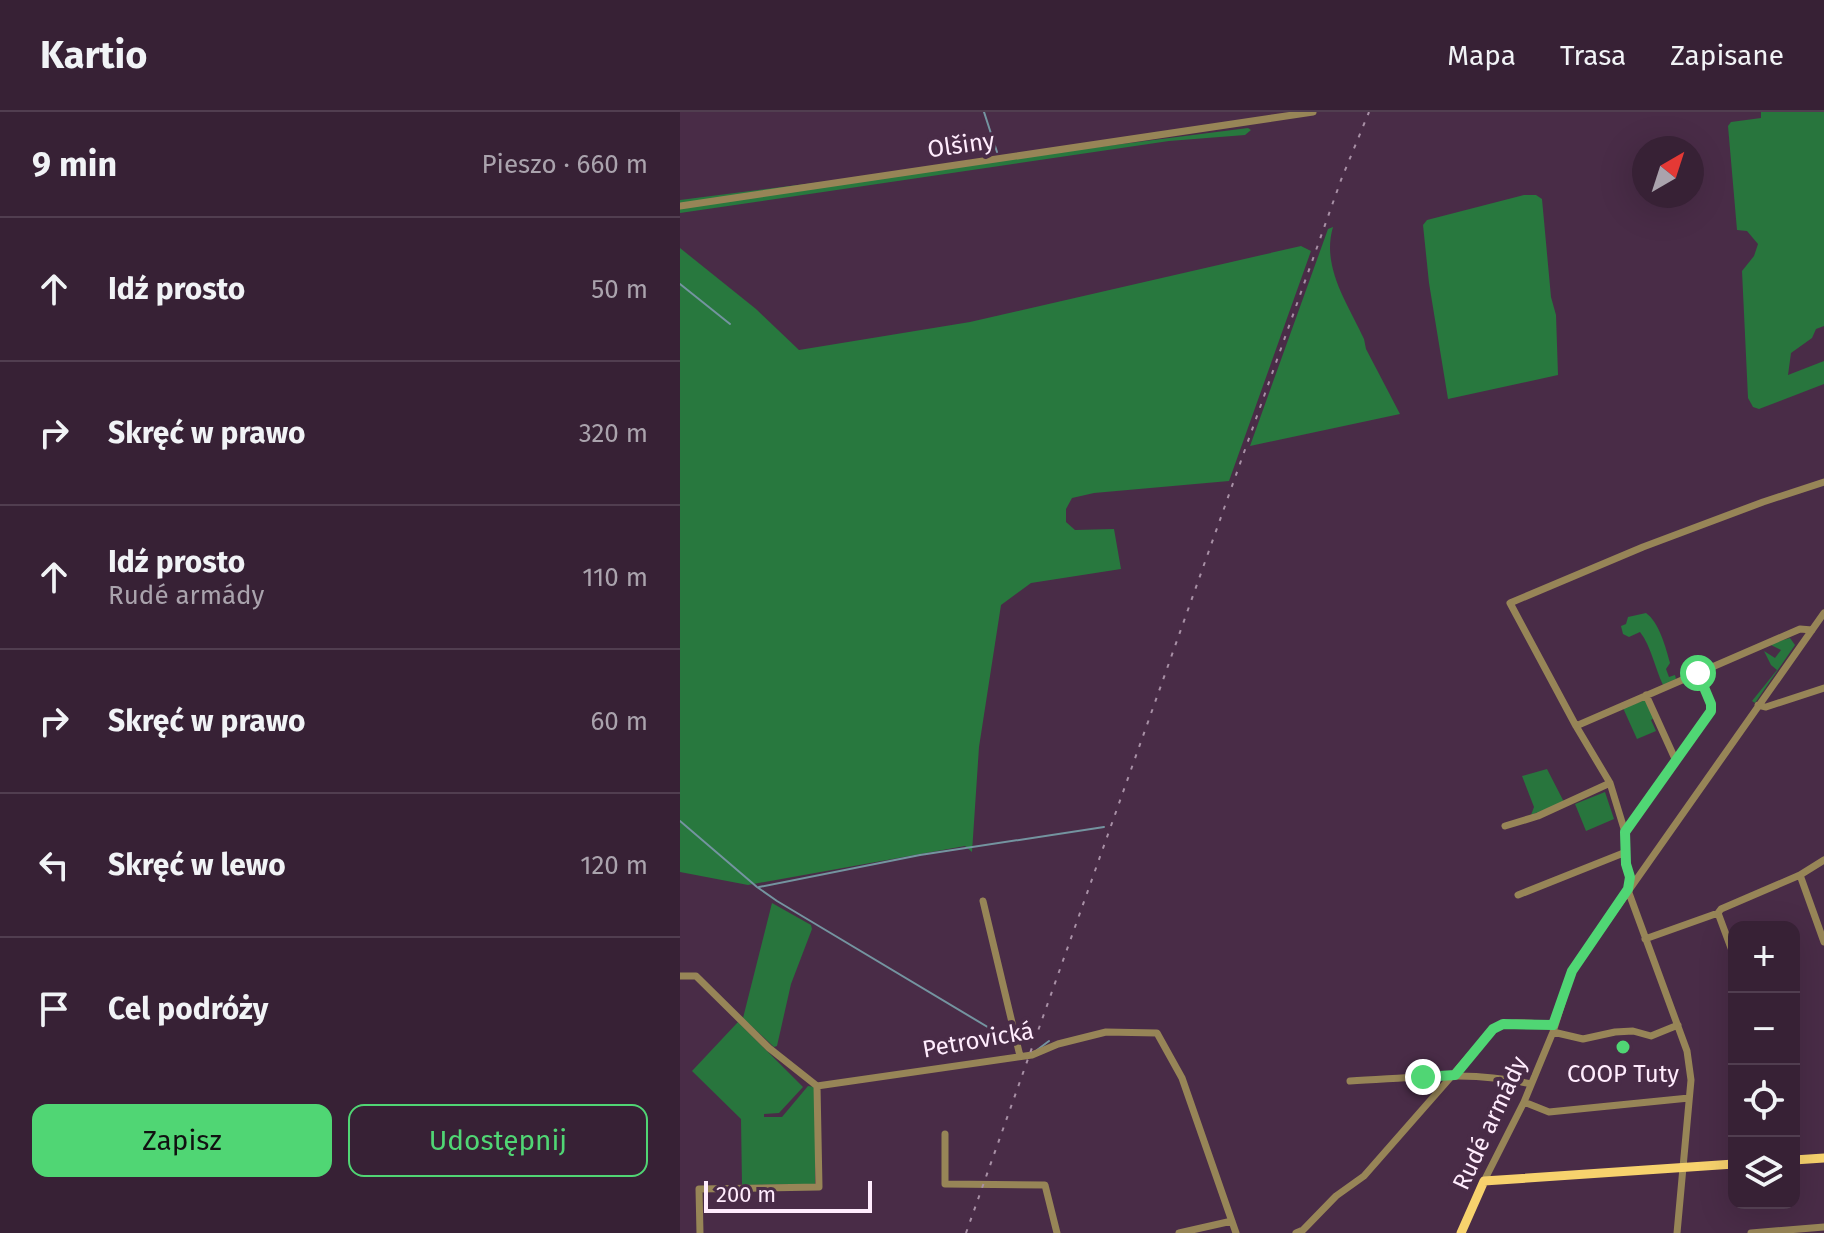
<!DOCTYPE html>
<html lang="pl">
<meta charset="utf-8">
<style>
body{margin:0;font-family:"Fira Sans",sans-serif;background:#422e41;color:#f1f3f6}
.controls{position:absolute;right:24px;bottom:24px;display:grid;overflow:hidden;border-radius:16px;box-shadow:0 8px 32px #0002}
.controls button{width:72px;height:72px;display:grid;place-items:center;padding:0;border:0;border-bottom:2px solid #513e50;background:#372135;color:#f1f3f6;font:40px sans-serif}
.compass{position:absolute;left:952px;top:24px;width:72px;height:72px;border-radius:50%;background:#372135;box-shadow:0 8px 32px #0002;rotate:39deg}
.scale{position:absolute;left:24px;bottom:20px;width:168px;box-sizing:border-box;padding-left:8px;border:4px solid #ffecfd;border-top:0;font-size:22px;line-height:28px;white-space:nowrap;color:#ffecfd;-webkit-text-stroke:6px #492c47;paint-order:stroke}
.stop{position:absolute;width:24px;height:24px;margin:-18px;border:6px solid #50d674;border-radius:50%;background:#fff}
.stop.end{background:#50d674;border-color:#fff;box-shadow:0 2px 8px #0008}
.list{margin:0;padding:0;list-style:none}
h2{display:flex;justify-content:space-between;align-items:center;height:104px;margin:0;padding:0 32px;font-size:34px}
h2 small{font-size:26px;font-weight:400;color:#aaa3ad}
.list li{display:grid;grid-template-columns:52px 1fr auto;gap:24px;align-items:center;box-sizing:border-box;height:144px;padding:0 32px;border-top:2px solid #513e50}
.list b{display:block;font-size:30px;white-space:nowrap}
.list p{margin:0;font-size:26px;white-space:nowrap;color:#aaa3ad}
.list em{font-size:26px;font-style:normal;color:#aaa3ad}
.actions{display:flex;gap:16px;padding:24px 32px}
.actions a{flex:1;padding:18px 0;border:2px solid #50d674;border-radius:16px;text-align:center;font-size:28px;color:#50d674}
.actions .main{background:#50d674;color:#111}
.icon{flex:none;width:44px;height:44px;fill:none;stroke:currentColor;stroke-width:2;stroke-linecap:round;stroke-linejoin:round}
.map{position:relative;flex:none;width:1144px;height:1121px;overflow:hidden}
header{display:flex;align-items:center;gap:48px;box-sizing:border-box;height:112px;padding:0 40px;background:#372135;border-bottom:2px solid #513e50}
header strong{font-size:38px}
nav{display:flex;gap:44px;margin-inline-start:auto;font-size:28px}
main{display:flex}
aside{flex:1;background:#372135}
.map>svg:first-child{display:block}
.green{fill:#28753d}
.forest{fill:#28783e}
.lines{fill:none;stroke-linecap:round;stroke-linejoin:round}
.stream{stroke:#7494a0;stroke-width:2}
.minor{stroke:#978557;stroke-width:7}
.major{stroke:#f7d26d;stroke-width:9}
.rail{stroke:#a890a6;stroke-width:2;stroke-dasharray:4 8;stroke-linecap:butt}
.route{stroke:#50d674;stroke-width:10}
.poi-dot{fill:#50d674;stroke:#492c47;stroke-width:3}
.labels{text-anchor:middle;stroke-width:8;stroke-linejoin:round;paint-order:stroke}
.street-label{font-size:24px;fill:#ffecfd;stroke:#492c47}
.poi-label{font-size:24px;fill:#ffecfd;stroke:#492c47}
</style>
<header>
<strong>Kartio</strong>
<nav><a>Mapa</a><a>Trasa</a><a>Zapisane</a></nav>
</header>
<main>
<aside>
<h2>9 min<small>Pieszo · 660 m</small></h2>
<ul class="list">
<li><svg class="icon" aria-label="ahead" viewBox="0 0 24 24"><path d="M12 20V5M6 11l6-6 6 6"/></svg><div><b>Idź prosto</b></div><em>50 m</em></li>
<li><svg class="icon" aria-label="right" viewBox="0 0 24 24"><path d="M7 20v-9h11M14 6l5 5-5 5"/></svg><div><b>Skręć w prawo</b></div><em>320 m</em></li>
<li><svg class="icon" aria-label="ahead" viewBox="0 0 24 24"><path d="M12 20V5M6 11l6-6 6 6"/></svg><div><b>Idź prosto</b><p>Rudé armády</p></div><em>110 m</em></li>
<li><svg class="icon" aria-label="right" viewBox="0 0 24 24"><path d="M7 20v-9h11M14 6l5 5-5 5"/></svg><div><b>Skręć w prawo</b></div><em>60 m</em></li>
<li><svg class="icon" aria-label="left" viewBox="0 0 24 24"><path d="M17 20v-9H6M10 6l-5 5 5 5"/></svg><div><b>Skręć w lewo</b></div><em>120 m</em></li>
<li><svg class="icon" aria-label="arrive" viewBox="0 0 24 24"><path d="M6 21V4h12l-3 4 3 4H6"/></svg><div><b>Cel podróży</b></div></li>
</ul>
<div class="actions"><a class="main">Zapisz</a><a>Udostępnij</a></div>
</aside>
<div class="map">
<svg width="1144" height="1121" viewBox="0 0 1144 1121">
<rect width="100%" height="100%" fill="#492c47"/>
<path class="green" d="M1081 0H1144V214L1136 217 1132 226 1111 241 1108 263 1144 249V272L1079 297 1073 295 1068 286 1062 159 1074 144 1078 132 1067 119 1057 118 1048 14 1051 10 1081 6Z
M1110 526 1115 533 1075 591 1072 589 1097 558 1091 553 1084 539 1095 546 1101 538 1089 532Z
M965 588 974 606 971 608 976 619 957 627 943 596Z
M867 657 884 690 851 703 854 695 842 664Z
M925 680 934 707 906 719 895 692Z
M92 791 131 813 132 817 111 872 97 934 94 935 63 906Z
M58 910 123 975 99 1001 84 1002V1005H102L128 974 135 975V1072L62 1073 61 1007 12 959Z"/>
<path class="forest" d="M568 16 571 18 565 23 489 29 0 101V88Z
M844 83H856L862 87 871 185 876 203 878 263 768 287 749 171 743 113 747 108Z
M653 115C641 155 668 192 684 227L686 237 720 302 570 334 648 117Z
M621 134 631 139 549 369 414 381 392 386 386 397V410L395 418 434 417 441 457 351 471 321 493 299 635 292 740 285 734 68 773 0 760V136L76 197 119 238 290 210Z
M966 501C979 510 986 536 990 551L986 557 989 565 995 563 996 567 983 573C975 556 971 534 960 520L949 525 943 522 941 514 946 512 948 505Z"/>
<g class="lines">
<path class="stream" d="M304 0 317 40
M0 172 50 212
M0 709 77 775 97 789 331 929
M79 775 240 743 424 715
M357 938 369 929"/>
<path class="minor" d="M0 94 633 0
M966 583 996 649
M1078 593 1086 595 1144 576
M896 614 1120 517 1132 518
M825 714 858 704 930 671
M945 720 1031 599V592L1018 561
M1120 763 1144 830
M838 783 946 740
M303 789 340 944
M1038 801 1054 844
M965 827 1038 801 1041 797 1120 763 1144 748
M0 864H16L89 936 137 974 352 943 378 932 426 920 477 921 502 966 556 1121
M873 920 903 927 935 920 953 919 971 924 998 913
M670 969C734 966 788 958 851 972
M844 990 869 1000 1009 986
M265 1022V1072L365 1073 377 1121
M804 1069 844 990 873 920 892 859 1144 501
M20 1121 19 1077 139 1075 137 974
M499 1121 552 1109
M616 1121 623 1118 656 1084 684 1064 813 917C832 907 853 912 873 913
M997 1121 1011 968 1007 939 949 781 950 765 946 752 945 720 930 671 896 614 830 491 963 435 1083 390 1144 370
M1071 1121 1144 1115"/>
<path class="major" d="M1114 1048 1144 1046
M781 1121 804 1069 1054 1052"/>
<path class="rail" d="M286 1121 661 68 689 0"/>
</g>
<g class="lines">
<path class="route" d="M743 965 775 963 813 917 823 912 873 913 892 859 948 777 950 765 946 752 945 720 1031 599V592L1018 561"/>
</g>
<circle class="poi-dot" cx="943" cy="935" r="8"/>
<g class="labels">
<g class="street-label">
<text transform="translate(281 33) rotate(-8)" y="8">Olšiny</text>
<text transform="translate(298 928) rotate(-10)" y="8">Petrovická</text>
<text transform="translate(810 1011) rotate(-65)" y="8">Rudé armády</text>
</g>
<g class="poi-label">
<text x="943" y="970">COOP Tuty</text>
</g>
</g>
</svg>
<div class="controls">
<button>+</button>
<button>−</button>
<button><svg class="icon" aria-label="locate" viewBox="0 0 24 24"><circle cx="12" cy="12" r="6"/><path d="M12 2v4M12 18v4M2 12h4M18 12h4"/></svg></button>
<button><svg class="icon" aria-label="layers" viewBox="0 0 24 24"><path d="M12 4l9 5-9 5-9-5zM3 14l9 5 9-5"/></svg></button>
</div>
<svg class="compass" viewBox="-18 -18 36 36"><path d="M0-13l5 13h-10z" fill="#e53935"/><path d="M0 13l5-13h-10z" fill="#aaa3ad"/></svg>
<div class="scale">200 m</div>
<div class="stop" style="left:1018px;top:561px"></div>
<div class="stop end" style="left:743px;top:965px"></div>
</div>
</main>
